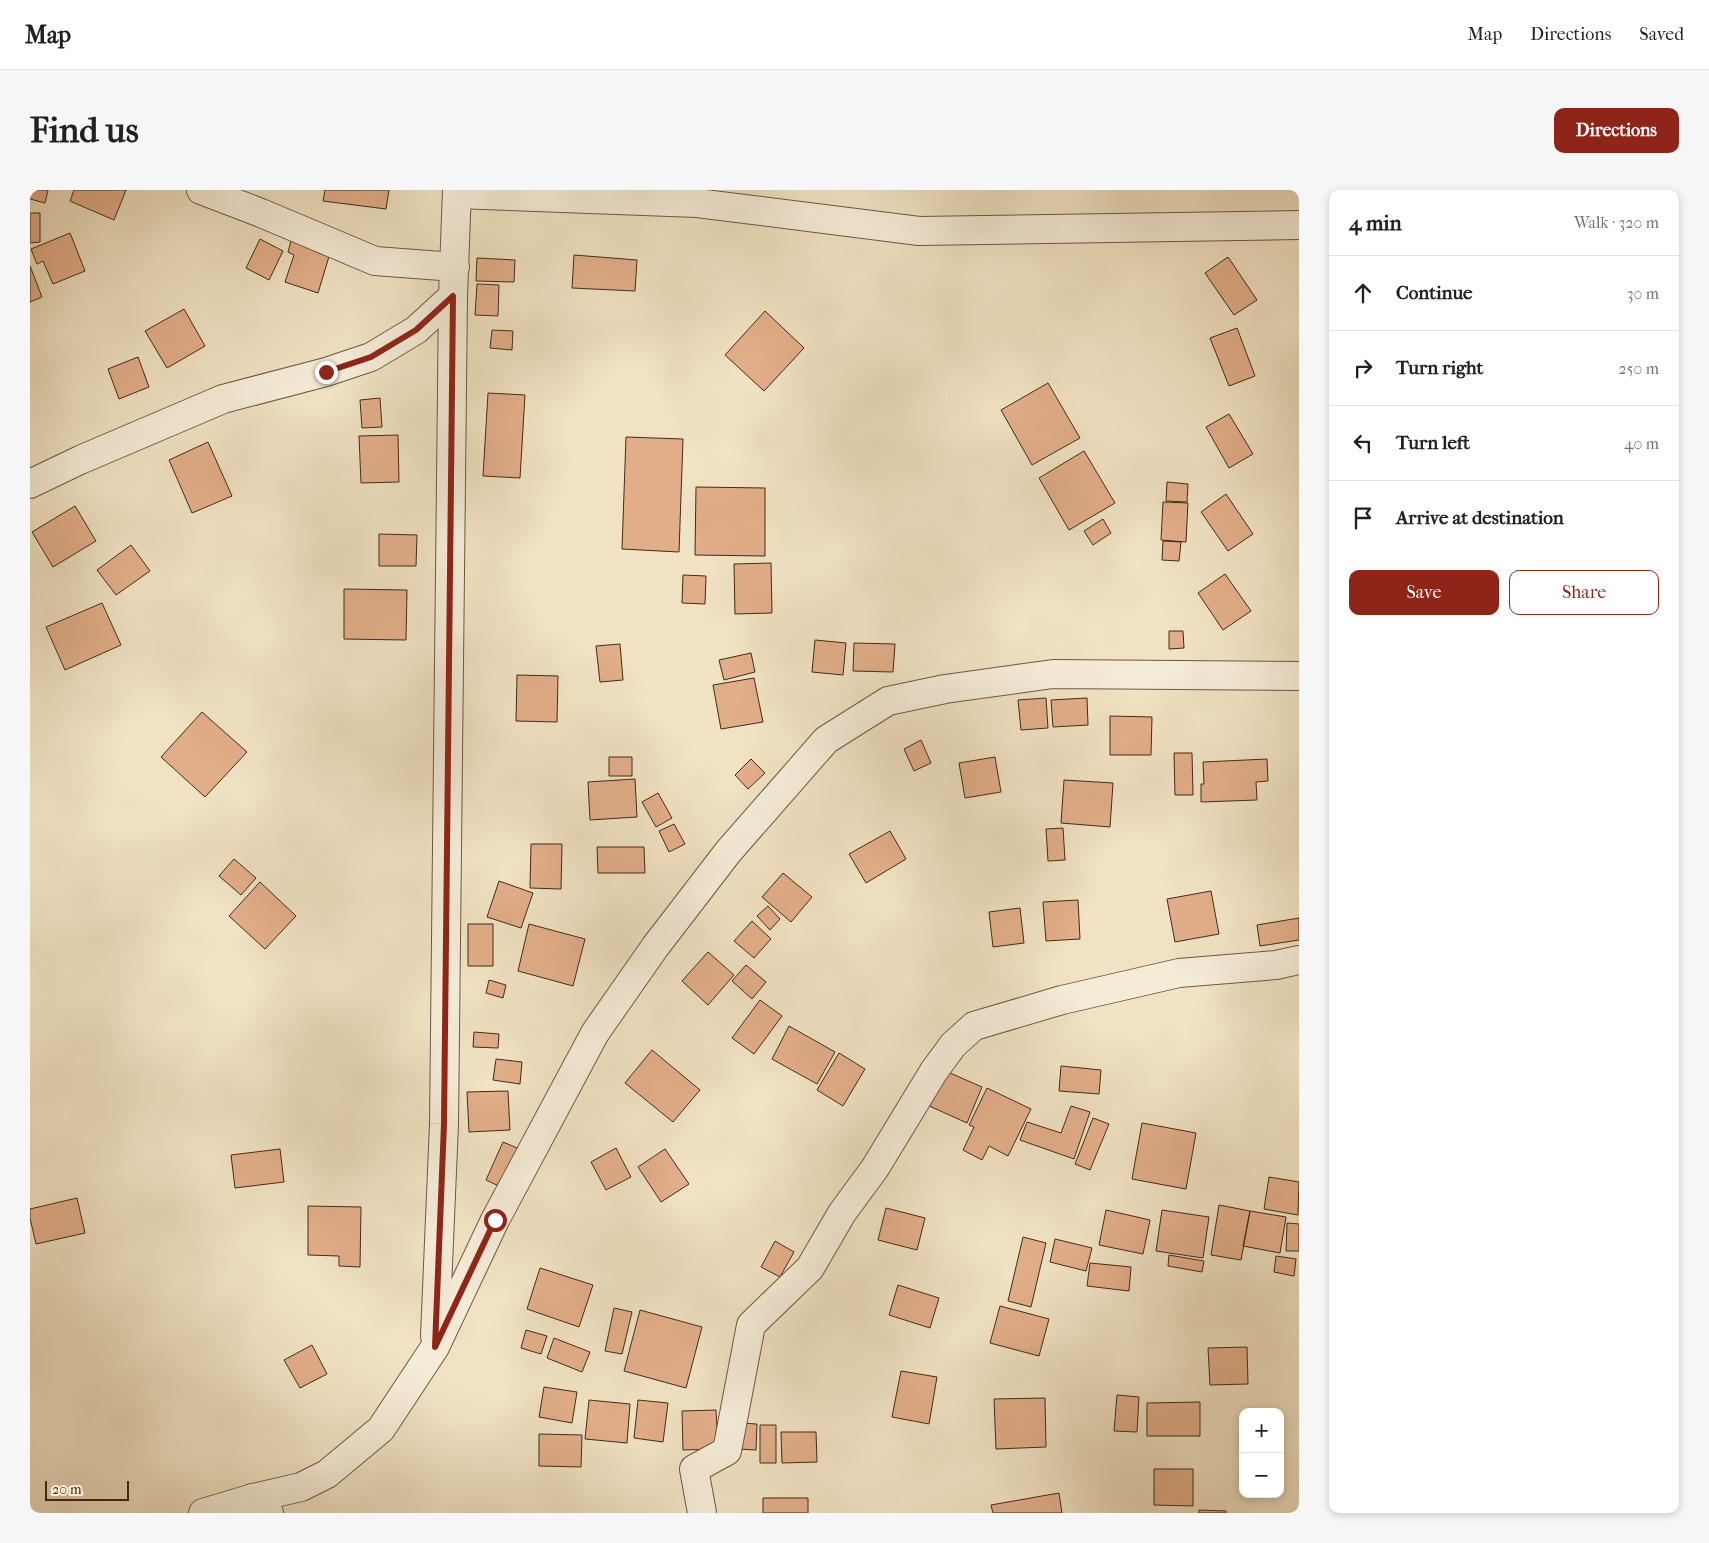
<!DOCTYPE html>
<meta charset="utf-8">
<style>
body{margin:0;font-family:"IM FELL French Canon",serif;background:#f6f6f6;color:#202124}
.controls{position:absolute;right:15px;bottom:15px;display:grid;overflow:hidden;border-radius:10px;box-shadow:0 2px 8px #0003}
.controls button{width:45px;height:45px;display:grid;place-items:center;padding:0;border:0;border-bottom:1px solid #e0e0e0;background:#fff;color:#202124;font:25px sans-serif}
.scale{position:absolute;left:15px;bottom:12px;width:84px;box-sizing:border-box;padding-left:5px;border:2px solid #412b17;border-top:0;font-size:14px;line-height:18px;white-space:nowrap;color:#412b17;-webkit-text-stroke:4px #f5ecd8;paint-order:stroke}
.stop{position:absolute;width:15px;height:15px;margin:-11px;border:4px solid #8f2418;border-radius:50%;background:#fff}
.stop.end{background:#8f2418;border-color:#fff;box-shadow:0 1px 5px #0008}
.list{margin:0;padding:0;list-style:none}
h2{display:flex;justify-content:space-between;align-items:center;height:65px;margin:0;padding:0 20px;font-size:21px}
h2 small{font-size:16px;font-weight:400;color:#757577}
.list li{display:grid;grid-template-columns:32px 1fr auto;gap:15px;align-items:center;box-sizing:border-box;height:75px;padding:0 20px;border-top:1px solid #e0e0e0}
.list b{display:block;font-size:19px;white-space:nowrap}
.list em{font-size:16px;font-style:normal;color:#757577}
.actions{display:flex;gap:10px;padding:15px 20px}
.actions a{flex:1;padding:11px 0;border:1px solid #8f2418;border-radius:10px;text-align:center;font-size:18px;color:#8f2418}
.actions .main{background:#8f2418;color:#fff}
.icon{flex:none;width:28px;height:28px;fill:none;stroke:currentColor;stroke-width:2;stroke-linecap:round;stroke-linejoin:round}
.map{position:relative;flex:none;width:1269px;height:1323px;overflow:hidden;border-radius:10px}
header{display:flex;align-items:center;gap:30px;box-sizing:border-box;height:70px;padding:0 25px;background:#fff;border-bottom:1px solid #e0e0e0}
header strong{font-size:24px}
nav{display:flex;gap:28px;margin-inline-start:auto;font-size:18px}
.intro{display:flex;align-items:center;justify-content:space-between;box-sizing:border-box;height:120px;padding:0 30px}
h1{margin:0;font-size:35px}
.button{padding:12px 22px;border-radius:10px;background:#8f2418;color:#fff;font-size:18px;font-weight:700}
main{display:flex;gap:30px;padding:0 30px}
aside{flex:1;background:#fff;border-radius:10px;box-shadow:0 2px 8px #0003}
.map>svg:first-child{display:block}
.building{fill:#e2ae89;stroke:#412b17}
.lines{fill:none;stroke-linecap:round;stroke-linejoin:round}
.minor-casing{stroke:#6d5942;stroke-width:30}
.tertiary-casing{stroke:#6d5942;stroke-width:30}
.minor{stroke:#f5ecd8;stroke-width:28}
.tertiary{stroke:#f5ecd8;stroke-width:28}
.route{stroke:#8f2418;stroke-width:6}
</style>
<header>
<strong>Map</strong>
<nav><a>Map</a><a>Directions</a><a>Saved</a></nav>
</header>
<div class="intro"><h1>Find us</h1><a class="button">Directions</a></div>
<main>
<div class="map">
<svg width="1269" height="1323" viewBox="0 0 1269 1323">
<rect width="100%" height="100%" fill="#f0e2c3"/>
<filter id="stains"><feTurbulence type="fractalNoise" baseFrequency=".004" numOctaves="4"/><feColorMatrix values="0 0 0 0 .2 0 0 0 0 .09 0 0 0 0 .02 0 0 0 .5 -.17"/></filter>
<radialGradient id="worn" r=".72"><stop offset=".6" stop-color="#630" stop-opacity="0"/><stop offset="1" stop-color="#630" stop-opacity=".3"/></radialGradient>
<path class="building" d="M0 0H18L15 13 0 9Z
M44 0H96L84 30 40 11Z
M295 0H359L356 19 293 11Z
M0 23H10V52L0 53Z
M40 43 55 81 23 94 13 71 7 74 1 59Z
M262 47 301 60 288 103 255 92 264 65 258 62Z
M230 49 253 61 239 90 216 78Z
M544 65 607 70 605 101 542 98Z
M1198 67 1227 110 1204 125 1175 83Z
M447 68 485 70 484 92 446 91Z
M0 76 12 107 0 112Z
M447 94 469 95 468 126 445 125Z
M154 119 175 156 137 178 115 141Z
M735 121 774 158 734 201 695 165Z
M1207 138 1225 186 1199 196 1180 148Z
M462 140 483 141 482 160 460 158Z
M108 167 119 197 89 209 78 179Z
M1018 193 1050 248 1002 275 971 220Z
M458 203 495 205 490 288 453 286Z
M350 208 352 237 332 238 330 210Z
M1199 224 1223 264 1199 278 1176 237Z
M368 245 369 292 331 293 329 246Z
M596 247 653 249 649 362 592 359Z
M178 252 202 306 162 323 139 270Z
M1054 261 1085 313 1039 340 1009 288Z
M1137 292 1158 294 1157 312 1136 311Z
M666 297 735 298V366L665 365Z
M1196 304 1223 344 1198 361 1171 322Z
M1133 312 1158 313 1156 352 1131 350Z
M45 316 66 351 23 377 2 342Z
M1073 329 1081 343 1063 355 1054 341Z
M349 344 387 345 386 376H349Z
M1133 351 1151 352 1149 371 1132 370Z
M101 355 120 381 86 405 67 380Z
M741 373 742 423 705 424 704 374Z
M1195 384 1221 421 1193 440 1168 403Z
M653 385 676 386 675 414 652 413Z
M314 399 377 400 376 450 314 449Z
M72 413 91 455 35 480 16 437Z
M1139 441H1153L1154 458 1139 459Z
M785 450 816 453 813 485 782 482Z
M824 453 865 454 863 482 823 481Z
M590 454 593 490 570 492 566 456Z
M721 463 725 482 694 490 689 470Z
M487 485 528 486 527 532 486 531Z
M724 488 733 532 691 539 683 495Z
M1016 508 1018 538 991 540 988 510Z
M1057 508 1058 535 1023 537 1021 510Z
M172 522 217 562 175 607 131 567Z
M1080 526 1122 527 1121 565H1080Z
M891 550 901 573 884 581 874 559Z
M1144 563H1162L1163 605H1145Z
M579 567H602V586H579Z
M965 567 971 602 935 608 929 573Z
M721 569 735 583 718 599 705 585Z
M1237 569 1238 591 1226 592 1227 610 1171 612V594H1174L1173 572Z
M605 589 607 627 560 630 558 592Z
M1034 590 1083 593 1080 637 1031 633Z
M628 603 642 628 626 637 612 612Z
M644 634 655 654 639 662 629 641Z
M1033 638 1035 670 1018 671 1016 639Z
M860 641 876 669 836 693 819 664Z
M501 654H532L531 699 500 698Z
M567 657H614L615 683H568Z
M204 669 226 688 211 705 189 686Z
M753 683 782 707 761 732 732 707Z
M469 691 503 703 491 738 457 727Z
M230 692 266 726 235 759 199 726Z
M1181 701 1189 744 1145 752 1137 709Z
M1048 710 1050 749 1016 751 1013 712Z
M738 716 750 729 740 740 727 726Z
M990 718 994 753 963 757 959 722Z
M1269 728V750L1230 756 1227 735Z
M722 731 741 749 724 768 704 751Z
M438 734H463V776H438Z
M499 734 555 749 543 796 488 781Z
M678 762 704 785 678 815 652 791Z
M716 775 736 792 722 809 702 791Z
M459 790 476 795 473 808 456 803Z
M730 810 752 826 724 864 702 848Z
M759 836 805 862 787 894 742 869Z
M444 842 469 844 468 858 443 857Z
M622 860 670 900 643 932 595 893Z
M809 863 835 879 813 916 787 900Z
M466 869 492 872 490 894 463 890Z
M1031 876 1071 880 1069 904 1029 901Z
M911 879 952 897 937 933 895 914Z
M957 898 1001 919 978 966 959 956 952 970 933 960 944 937 939 935Z
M478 901 480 940 439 942 437 902Z
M1041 916 1060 922 1044 969 990 950 997 932 1031 943Z
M1063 928 1079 934 1060 980 1045 974Z
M1112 933 1166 943 1156 999 1102 989Z
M473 952 487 958 471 997 456 990Z
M586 958 601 987 576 1000 561 972Z
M250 959 254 992 205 998 201 965Z
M635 959 659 994 631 1012 608 977Z
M1239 987 1269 992 1268 1025 1234 1019Z
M47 1008 55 1043 6 1054 0 1028V1019Z
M1189 1015 1220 1021 1211 1070 1181 1065Z
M278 1016 331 1017 330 1077 309 1076V1066L278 1065Z
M856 1018 895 1028 887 1060 848 1050Z
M1076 1020 1120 1030 1113 1064 1069 1055Z
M1132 1020 1179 1027 1173 1068 1126 1061Z
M1220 1021 1256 1027 1250 1063 1213 1056Z
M1257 1033 1269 1034V1061H1256Z
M993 1047 1016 1053 1001 1117 978 1111Z
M1025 1049 1062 1058 1056 1081 1020 1072Z
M745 1051 764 1062 750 1087 731 1077Z
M1139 1065 1174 1071 1172 1082 1138 1076Z
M1246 1066 1266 1069 1264 1086 1244 1082Z
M1060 1073 1101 1077 1099 1101 1057 1096Z
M510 1078 563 1095 549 1137 497 1119Z
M868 1095 909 1108 900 1138 859 1125Z
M970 1116 1019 1129 1009 1166 960 1153Z
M584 1118 602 1122 592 1164 575 1161Z
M610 1120 672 1137 656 1198 594 1181Z
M496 1140 517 1146 511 1164 491 1158Z
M524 1148 560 1162 552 1182 517 1168Z
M282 1155 297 1184 270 1198 254 1170Z
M1217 1157 1218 1194 1180 1195 1178 1158Z
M871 1181 907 1187 899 1234 862 1227Z
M514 1197 547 1202 542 1233 509 1227Z
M1087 1205 1109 1207 1107 1242 1084 1241Z
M1015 1208 1016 1257 966 1259 964 1209Z
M559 1210 600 1214 597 1253 555 1249Z
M608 1210 638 1213 633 1252 604 1248Z
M1170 1212V1246H1117V1213Z
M686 1220 688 1259 653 1260 652 1221Z
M709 1233 727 1234 726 1260 708 1259Z
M730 1235H746V1273H730Z
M751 1242H786L787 1272 752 1273Z
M509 1244 552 1245 551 1277 509 1276Z
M1124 1279H1163V1316L1124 1315Z
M1029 1303 1032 1323H963L961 1315Z
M733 1308H778V1323H733Z
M1169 1320 1196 1321V1323H1169Z"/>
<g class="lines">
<g class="minor-casing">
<path id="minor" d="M171 0 231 23 345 71 425 77
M427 4 667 13 889 41 1269 35
M0 294 50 270 193 209 296 182 341 167 386 140 423 106
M223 1308 239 1323
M672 1323 664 1279 697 1261 721 1135 780 1078 812 1023 845 978 904 881 923 855 944 836 1032 810 1149 783 1246 775 1269 770"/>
</g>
<g class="tertiary-casing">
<path id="tertiary" d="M405 1146 414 934 423 106 427 0
M173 1323 223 1308 271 1297 297 1284 351 1239 405 1157 465 1030 565 843 625 757 698 662 796 550 858 511 915 499 1023 484 1269 486"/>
</g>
<use href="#minor" class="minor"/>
<use href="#tertiary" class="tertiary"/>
</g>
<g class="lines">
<path class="route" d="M296 182 341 167 386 140 423 106 414 934 405 1157 465 1030"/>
</g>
<rect width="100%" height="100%" filter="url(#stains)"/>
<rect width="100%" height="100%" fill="url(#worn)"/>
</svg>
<div class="controls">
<button>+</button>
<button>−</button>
</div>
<div class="scale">20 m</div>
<div class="stop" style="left:465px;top:1030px"></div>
<div class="stop end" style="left:296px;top:182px"></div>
</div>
<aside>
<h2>4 min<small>Walk · 320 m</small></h2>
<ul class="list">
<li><svg class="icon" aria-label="ahead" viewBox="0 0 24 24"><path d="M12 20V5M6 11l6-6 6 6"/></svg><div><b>Continue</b></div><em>30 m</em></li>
<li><svg class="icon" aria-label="right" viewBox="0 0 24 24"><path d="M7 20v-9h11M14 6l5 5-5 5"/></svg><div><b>Turn right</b></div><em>250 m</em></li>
<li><svg class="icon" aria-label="left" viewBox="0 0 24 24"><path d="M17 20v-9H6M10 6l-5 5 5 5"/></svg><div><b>Turn left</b></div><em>40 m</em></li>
<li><svg class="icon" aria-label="arrive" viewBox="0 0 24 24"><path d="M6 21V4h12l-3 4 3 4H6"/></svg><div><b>Arrive at destination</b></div></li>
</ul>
<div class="actions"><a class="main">Save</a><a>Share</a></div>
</aside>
</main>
